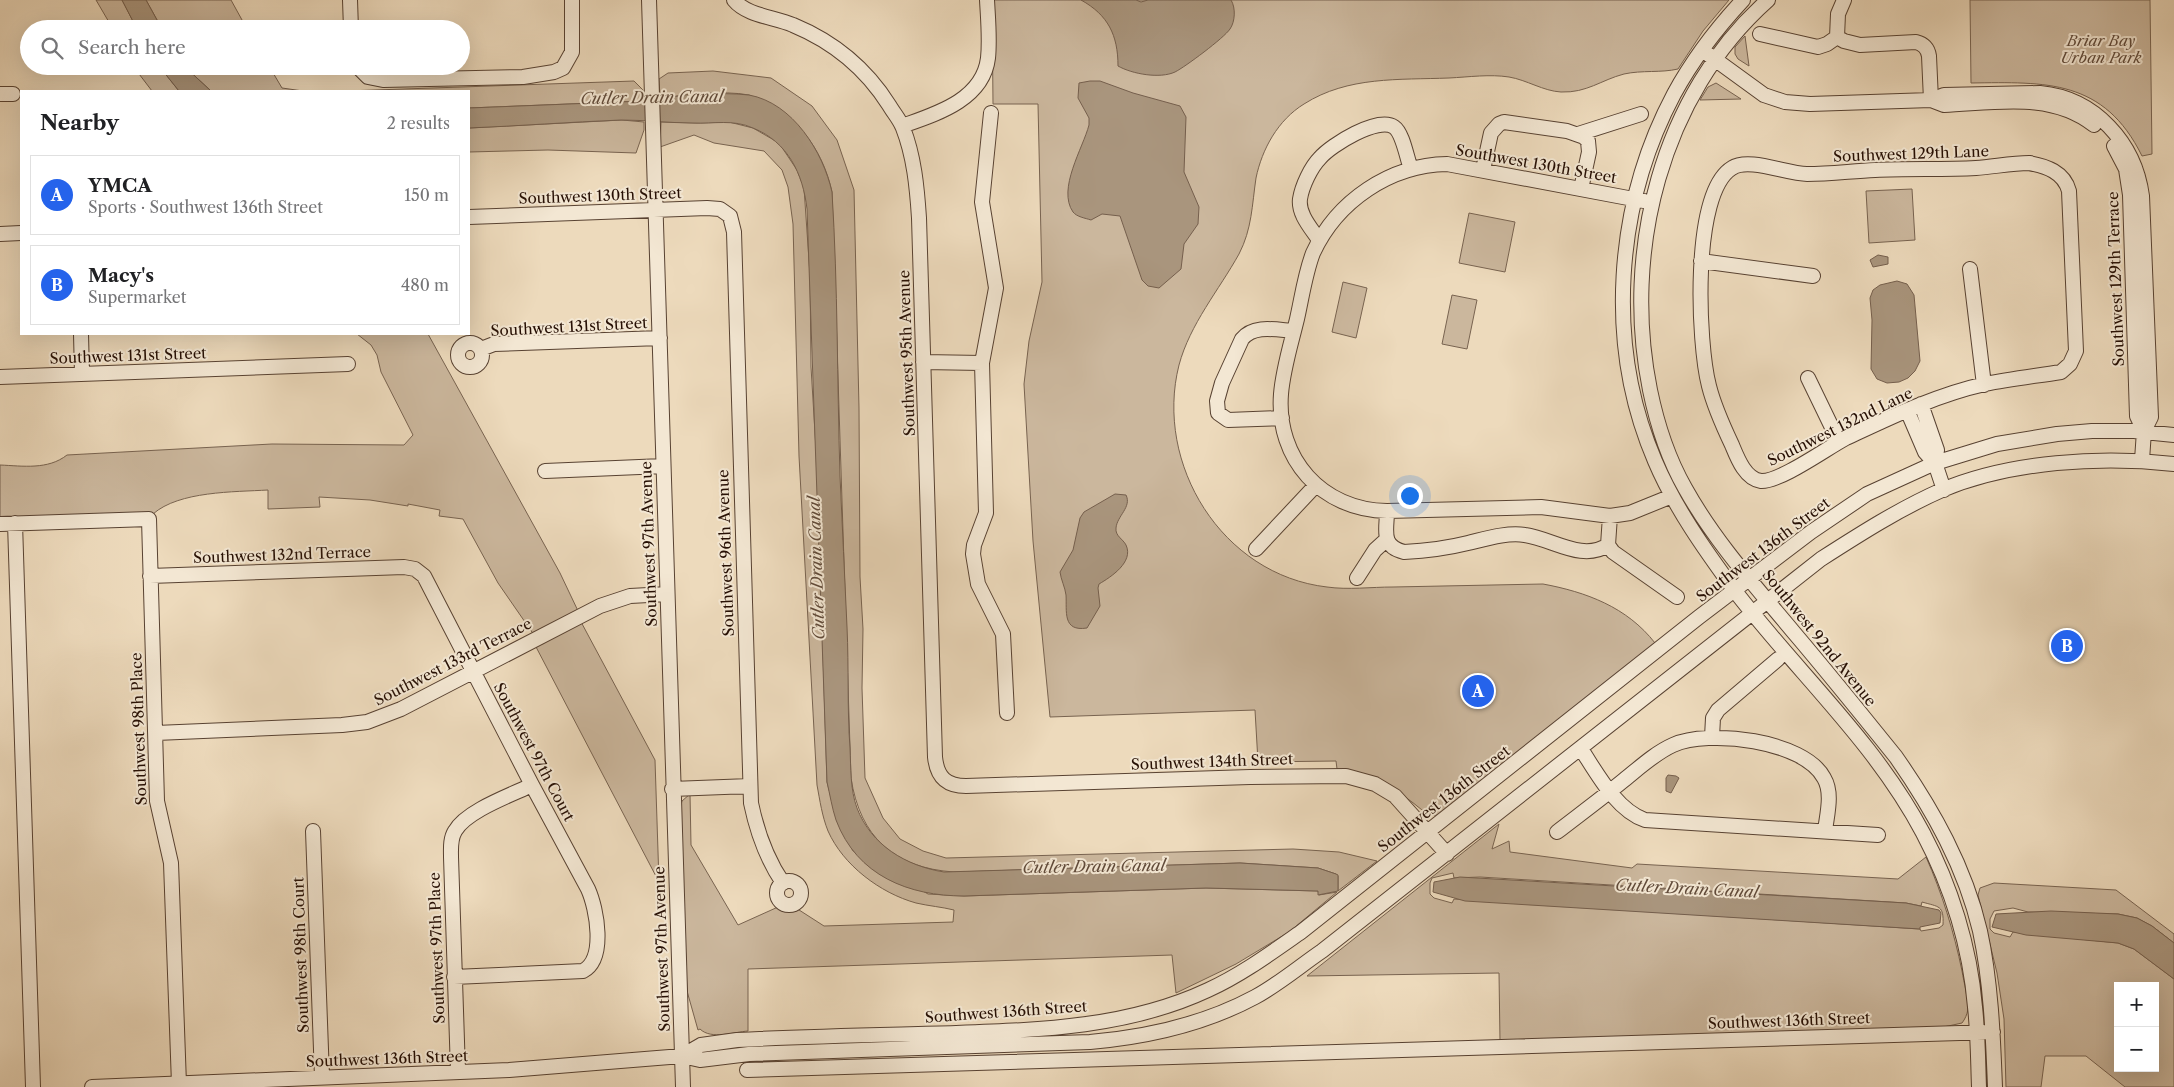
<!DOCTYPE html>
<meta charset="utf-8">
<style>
body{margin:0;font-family:"Libre Caslon Text",serif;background:#f6f6f6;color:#202124}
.controls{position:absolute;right:15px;bottom:15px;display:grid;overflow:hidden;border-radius:0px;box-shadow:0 5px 20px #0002}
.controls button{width:45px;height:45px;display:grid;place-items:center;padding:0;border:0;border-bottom:1px solid #e0e0e0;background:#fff;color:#202124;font:25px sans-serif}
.you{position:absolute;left:1409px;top:495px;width:18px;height:18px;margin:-12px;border:4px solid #fff;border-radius:50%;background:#1a73e8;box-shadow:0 0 0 8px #1a73e833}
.badge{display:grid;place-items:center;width:32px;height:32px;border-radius:50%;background:#2563eb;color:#fff;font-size:16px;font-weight:700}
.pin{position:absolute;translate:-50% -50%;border:2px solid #fff;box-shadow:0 1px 5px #0006}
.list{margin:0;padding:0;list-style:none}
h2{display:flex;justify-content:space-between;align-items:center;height:65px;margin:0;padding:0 20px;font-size:21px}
h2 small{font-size:16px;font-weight:400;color:#757577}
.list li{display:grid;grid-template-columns:32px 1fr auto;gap:15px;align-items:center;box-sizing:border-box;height:80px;margin:0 10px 10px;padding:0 10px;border:1px solid #e0e0e0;border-radius:0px}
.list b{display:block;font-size:19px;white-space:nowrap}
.list p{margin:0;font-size:16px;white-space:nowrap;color:#757577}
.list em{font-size:16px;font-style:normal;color:#757577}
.icon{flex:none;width:28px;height:28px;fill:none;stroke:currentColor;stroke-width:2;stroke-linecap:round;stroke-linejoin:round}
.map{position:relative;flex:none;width:2174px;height:1087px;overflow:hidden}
.search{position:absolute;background:#fff;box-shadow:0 5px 20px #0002;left:20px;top:20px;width:450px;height:55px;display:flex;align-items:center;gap:12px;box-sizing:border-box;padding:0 18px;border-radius:28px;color:#757577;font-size:19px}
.panel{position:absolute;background:#fff;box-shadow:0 5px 20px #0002;left:20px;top:90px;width:450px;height:245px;border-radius:0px}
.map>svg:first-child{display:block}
.green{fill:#cbb79d;stroke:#786350;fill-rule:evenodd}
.water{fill:#a9957d;stroke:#755f4d}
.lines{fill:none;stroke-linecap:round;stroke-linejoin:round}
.minor-casing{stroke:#584232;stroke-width:16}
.minor{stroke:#f3e7d3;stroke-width:14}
.labels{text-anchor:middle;stroke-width:4;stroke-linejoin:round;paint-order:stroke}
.park-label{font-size:15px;font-style:italic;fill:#604a3a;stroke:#f3e7d3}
.street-label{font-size:15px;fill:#260f04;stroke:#f3e7d3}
.water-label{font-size:16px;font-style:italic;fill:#614b3a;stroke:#f3e7d3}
</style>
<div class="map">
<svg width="2174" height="1087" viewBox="0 0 2174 1087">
<rect width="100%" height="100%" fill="#eddabc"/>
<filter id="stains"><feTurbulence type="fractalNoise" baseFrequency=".004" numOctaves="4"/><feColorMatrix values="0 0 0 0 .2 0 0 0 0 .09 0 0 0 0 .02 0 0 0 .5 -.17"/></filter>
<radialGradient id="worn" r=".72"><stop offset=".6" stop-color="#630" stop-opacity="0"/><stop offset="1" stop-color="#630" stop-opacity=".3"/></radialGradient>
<path class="green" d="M96 0H122L137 29H113Z
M146 0H231L247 29H162Z
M992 0H1729L1703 31 1678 69C1661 73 1642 70 1624 74 1601 80 1587 93 1561 92 1543 91 1527 80 1509 77 1490 74 1469 77 1449 78 1399 80 1348 76 1304 104 1278 120 1262 149 1256 178 1252 205 1252 229 1239 254 1219 290 1190 324 1179 365 1154 464 1222 575 1327 587 1348 590 1371 587 1393 587 1443 586 1493 585 1543 584 1586 592 1627 607 1655 643L1626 669 1439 815C1428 817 1420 808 1412 802 1386 783 1369 773 1337 769L1336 761 1258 762 1255 710 1050 717 1033 541 1024 384 1029 341 1042 282 1038 104H993Z
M1970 0H2150L2152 154 2142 156C2104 79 2046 82 1971 83Z
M1745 36 1749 66 1738 59 1735 54V47Z
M133 66H159L179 91H152Z
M184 66H269L282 88 303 91H211Z
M713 71 771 78 812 106 837 140 854 190 859 408 860 577 863 629 862 688 865 778 883 818 900 839 923 851 946 858 1293 849 1339 852 1377 861 1338 891V876L1336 874 1318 868 1240 863 954 872C894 868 860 837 851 778L832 192C824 155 802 120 766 103 761 101 754 97 749 95 723 90 686 95 660 98L659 79 668 73Z
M634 81 643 90 644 101 469 108V91H346Z
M1716 83 1741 99 1700 100 1708 87Z
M622 120 644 122V130L636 153 548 150 469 152V128Z
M661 122 697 123 729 122 753 128 779 143 797 170 804 188 810 275 811 367 817 466 827 782 837 821 853 851 928 894 964 896 1206 888 1318 891 1319 895 1337 892 1289 932 1236 964 1176 993 1172 955 748 969V1031C734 1032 711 1040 700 1029L698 1030 687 991 680 809 682 801 690 794 691 845 738 925 778 907 789 910 796 908 824 926 953 922 954 910C942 907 929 906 916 903 880 893 843 865 828 831 822 816 820 801 817 785L799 456 793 224 788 187 782 170 764 151 714 143 694 135 660 147Z
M1912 189 1915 240 1869 243 1866 191Z
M1469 213 1515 222 1505 272 1459 263Z
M1343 282 1367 288 1356 338 1332 332Z
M1452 295 1477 300 1467 349 1442 344Z
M357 334H428L560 573 579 613 534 635 498 583 463 519 439 516 440 510 408 504V506L370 500 319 497 320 507 268 509V490C234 492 179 491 153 514L0 521V465C23 466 48 470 67 455L272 444 404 445 413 435 381 372 377 355 371 345Z
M580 620 655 760 659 882 535 645Z
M1499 824 1492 849 1509 841 1510 852 1632 868 1637 864 1898 879 1926 857C1942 893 1954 932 1962 971 1964 983 1968 997 1968 1009 1967 1015 1965 1019 1962 1023L1939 1028 1500 1041 1499 973 1307 976ZM1453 873 1454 878 1480 877 1906 903 1921 906 1922 902C1939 907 1944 905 1943 925L1939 928 1921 931 1920 929 1454 899 1452 903 1434 898 1430 894V883L1432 878Z
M1994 883 2116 890 2174 934V943L2152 926 2137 918 2118 914 2028 912 2013 908 1994 911 1990 919V929L1994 933 2010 937 2013 932 2118 943 2134 949 2174 979V1087H2125L2086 1056H2045L2041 1087H2006L2004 1019 1997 973 1978 895 1980 888ZM2118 986H2155V1068H2118Z"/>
<path class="water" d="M122 0H146L162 29H137Z
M1081 0H1136L1141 2 1148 0H1231C1236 8 1235 22 1230 29 1224 38 1185 67 1175 72 1160 79 1132 74 1118 66 1118 35 1108 15 1081 0Z
M159 66H184L211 91H179Z
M1090 81H1100L1133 93 1180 106 1186 117 1184 172 1199 207 1198 224 1184 244 1181 269 1159 288 1148 286 1142 280 1120 216 1102 214 1091 220C1085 218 1077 217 1073 212 1057 189 1083 148 1089 125V118L1078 98 1079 83Z
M699 93C715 94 733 93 749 95 793 103 823 152 832 192 838 287 837 381 840 476 842 526 845 577 847 627 849 668 847 708 850 748 851 768 850 789 857 808 871 845 906 866 944 872L1240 863 1318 868 1336 874 1338 875V891L1318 895V891L1206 888 964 896C909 896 857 876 836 820 832 808 830 795 827 782L807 209C803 174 788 142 753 128 733 119 714 124 693 123 669 123 645 120 621 120 570 122 519 126 469 128V108L644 101Z
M1878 255 1888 257V264L1873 267 1870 260Z
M1897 281 1907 284 1914 295 1920 361 1915 371 1908 378 1899 382 1887 383 1877 379 1871 369 1872 320 1870 298 1873 290 1880 285Z
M1115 494 1126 495C1132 507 1117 516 1116 528 1115 536 1123 539 1126 545 1134 562 1111 577 1099 584L1098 588 1100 606 1087 628C1062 632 1067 611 1066 595 1065 587 1061 580 1060 572L1073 550 1080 518 1084 512Z
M1668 775 1676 776 1679 778 1671 793 1666 791V778Z
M1460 877 1906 903 1939 910 1941 913 1940 923 1920 927V929L1465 901 1433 892 1434 882Z
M2051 911 2118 914 2137 918 2152 926 2174 943V979L2134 949 2118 943 2026 935 1992 927 1996 914Z"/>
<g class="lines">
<g class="minor-casing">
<path id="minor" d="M350 0 351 29
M649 0 683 1087
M734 0C747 16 775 17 793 25 834 42 865 67 889 105 893 112 900 120 903 128 914 156 917 187 919 218L935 757C937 777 946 786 966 786L1250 777 1346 776 1375 784 1395 796 1447 854
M1743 0C1716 29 1693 59 1674 94 1615 205 1605 345 1655 461 1675 508 1705 550 1735 591 1797 672 1875 742 1923 833 1951 886 1970 947 1975 1007 1978 1034 1978 1061 1979 1087
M1768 0C1661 95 1622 252 1650 390 1657 424 1668 458 1685 488 1715 542 1757 588 1796 635 1830 675 1863 716 1896 757 1933 810 1965 867 1980 931 1991 982 1993 1035 1995 1087
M1760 34 1818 47 1827 44 1837 37
M1837 37 1844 41 1860 45 1916 42C1924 44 1928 49 1929 56L1931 100
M1837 37 1838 14 1844 0
M1709 55 1764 95 1785 102 1810 104 1931 100 1944 95 2040 93C2095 98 2135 143 2142 196L2151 417 2144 431 2142 460
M357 66 368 77 383 80 523 77 554 72 563 68 572 52V0
M0 94H13
M1931 100 1944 105C1994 103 2051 91 2094 125
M991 113 982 202 996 288 982 363 986 513 974 545 973 554 978 584 1003 634 1007 713
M902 126C936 114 983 100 988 58 990 39 988 19 987 0
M1578 134 1641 114
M2114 146 2126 169 2130 195 2137 416 2144 431
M2029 163C2046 166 2064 172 2069 191L2076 351 2070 364 2061 372C2036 376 2010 379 1985 384 1936 395 1891 417 1846 438 1827 448 1780 482 1761 481 1745 479 1737 457 1732 445 1723 426 1714 406 1709 386 1698 344 1691 193 1732 168 1749 157 1787 174 1807 174 1830 174 1852 171 1875 170 1908 168 1942 170 1976 168 1993 167 2011 163 2029 163Z
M1483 170 1491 133 1499 124 1504 122 1567 131 1584 137 1588 141 1589 152 1581 189
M1644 201 1447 164C1390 165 1337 201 1313 253 1305 274 1302 297 1297 319 1291 344 1283 369 1281 394 1276 459 1322 510 1387 511L1541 507 1610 516 1630 513 1672 496
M469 217 707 208 720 209 730 216 734 232 751 803C757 832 766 858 783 883
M0 234 21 233
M1319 240C1311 228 1298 214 1300 199 1302 186 1311 167 1320 158 1331 145 1378 116 1394 127 1403 133 1407 159 1411 169
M1701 261 1813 276
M1970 269 1984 385
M81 334 82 374
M458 355a12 12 0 1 1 24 0a12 12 0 1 1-24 0Z
M481 349 494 344 660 338
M923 362 982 363
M0 377 348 364
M1808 378 1839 442
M1921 404 1937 450 1935 463 1944 490
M1907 410 1925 452 1935 463
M1282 418 1228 420 1218 413 1217 401 1222 383 1242 339C1254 324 1277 330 1294 331
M545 471 663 466
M1387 511C1387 530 1380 546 1404 552 1424 551 1448 548 1468 543 1485 539 1507 532 1525 535 1553 539 1582 562 1608 545
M1610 516 1608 545 1613 552 1677 597
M15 523 33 1087
M0 524 149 519 157 801 171 863 179 1084
M1256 549 1316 485
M150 576 404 567 415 569 424 576 532 785 588 889C597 909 606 959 583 971L454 977
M1357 578 1375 550 1386 540
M156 733 342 725 367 722 401 709 600 606 630 596 667 594
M1712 737 1713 718 1718 710 1778 659
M1581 749C1597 773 1616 810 1645 820L1878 835
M672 789 750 786
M313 831 322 1077
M1557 832C1579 815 1602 798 1624 780 1639 768 1655 753 1673 745 1708 729 1804 740 1824 778 1833 793 1827 814 1825 831
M777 893a12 12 0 1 1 24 0a12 12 0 1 1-24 0Z
M682 1056 701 1045 737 1040C810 1036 883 1035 956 1033 1042 1030 1129 1027 1208 990 1241 975 1271 953 1301 932L1699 617 1811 532 1867 494 1935 463 1997 444 2057 434 2092 431H2134L2174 435
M747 1070 1993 1032
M458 1072 451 857C451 849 450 839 455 831 466 811 511 795 532 785
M92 1087 509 1070 682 1056 700 1060 749 1054 1090 1042C1148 1037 1203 1025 1255 997 1279 984 1300 966 1322 951L1821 559C1860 534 1899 509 1942 490 2011 461 2101 456 2174 464"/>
</g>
<use href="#minor" class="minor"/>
</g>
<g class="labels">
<g class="park-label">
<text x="2101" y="46">Briar Bay<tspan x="2101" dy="17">Urban Park</tspan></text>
</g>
<g class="street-label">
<text transform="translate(1911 154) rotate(-2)" y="5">Southwest 129th Lane</text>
<text transform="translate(1536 164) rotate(10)" y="5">Southwest 130th Street</text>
<text transform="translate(600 196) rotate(-2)" y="5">Southwest 130th Street</text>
<text transform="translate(2116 279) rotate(-92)" y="5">Southwest 129th Terrace</text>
<text transform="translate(569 327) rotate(-3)" y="5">Southwest 131st Street</text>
<text transform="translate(907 353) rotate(-92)" y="5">Southwest 95th Avenue</text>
<text transform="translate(128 356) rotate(-2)" y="5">Southwest 131st Street</text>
<text transform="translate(1840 427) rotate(-26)" y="5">Southwest 132nd Lane</text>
<text transform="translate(649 544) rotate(-92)" y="5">Southwest 97th Avenue</text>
<text transform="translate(1763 550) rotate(-37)" y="5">Southwest 136th Street</text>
<text transform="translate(726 553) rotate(-92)" y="5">Southwest 96th Avenue</text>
<text transform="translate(282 555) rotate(-2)" y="5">Southwest 132nd Terrace</text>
<text transform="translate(1819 638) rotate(51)" y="5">Southwest 92nd Avenue</text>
<text transform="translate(453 662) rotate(-27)" y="5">Southwest 133rd Terrace</text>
<text transform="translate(139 729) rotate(-92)" y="5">Southwest 98th Place</text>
<text transform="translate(534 752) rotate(62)" y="5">Southwest 97th Court</text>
<text transform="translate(1212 762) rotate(-2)" y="5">Southwest 134th Street</text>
<text transform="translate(1444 799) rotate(-38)" y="5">Southwest 136th Street</text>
<text transform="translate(437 948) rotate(-92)" y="5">Southwest 97th Place</text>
<text transform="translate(662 949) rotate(-92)" y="5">Southwest 97th Avenue</text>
<text transform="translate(301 955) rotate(-92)" y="5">Southwest 98th Court</text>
<text transform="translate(1006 1012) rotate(-4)" y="5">Southwest 136th Street</text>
<text transform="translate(1789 1021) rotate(-2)" y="5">Southwest 136th Street</text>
<text transform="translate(387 1059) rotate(-2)" y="5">Southwest 136th Street</text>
</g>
<g class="water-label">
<text transform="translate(652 97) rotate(-1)" y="6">Cutler Drain Canal</text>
<text transform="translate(816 568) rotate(-92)" y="6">Cutler Drain Canal</text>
<text transform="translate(1094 866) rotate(-1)" y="6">Cutler Drain Canal</text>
<text transform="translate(1687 888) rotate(3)" y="6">Cutler Drain Canal</text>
</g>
</g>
<rect width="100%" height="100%" filter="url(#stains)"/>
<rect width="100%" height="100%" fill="url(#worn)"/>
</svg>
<div class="controls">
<button>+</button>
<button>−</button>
</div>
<div class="you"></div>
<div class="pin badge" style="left:1478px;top:691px">A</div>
<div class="pin badge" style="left:2067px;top:646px">B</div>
<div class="search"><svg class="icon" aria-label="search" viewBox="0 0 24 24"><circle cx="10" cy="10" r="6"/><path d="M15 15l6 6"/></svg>Search here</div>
<section class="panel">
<h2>Nearby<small>2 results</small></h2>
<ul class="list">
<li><span class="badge">A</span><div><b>YMCA</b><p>Sports · Southwest 136th Street</p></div><em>150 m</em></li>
<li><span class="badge">B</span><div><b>Macy's</b><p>Supermarket</p></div><em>480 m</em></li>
</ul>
</section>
</div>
